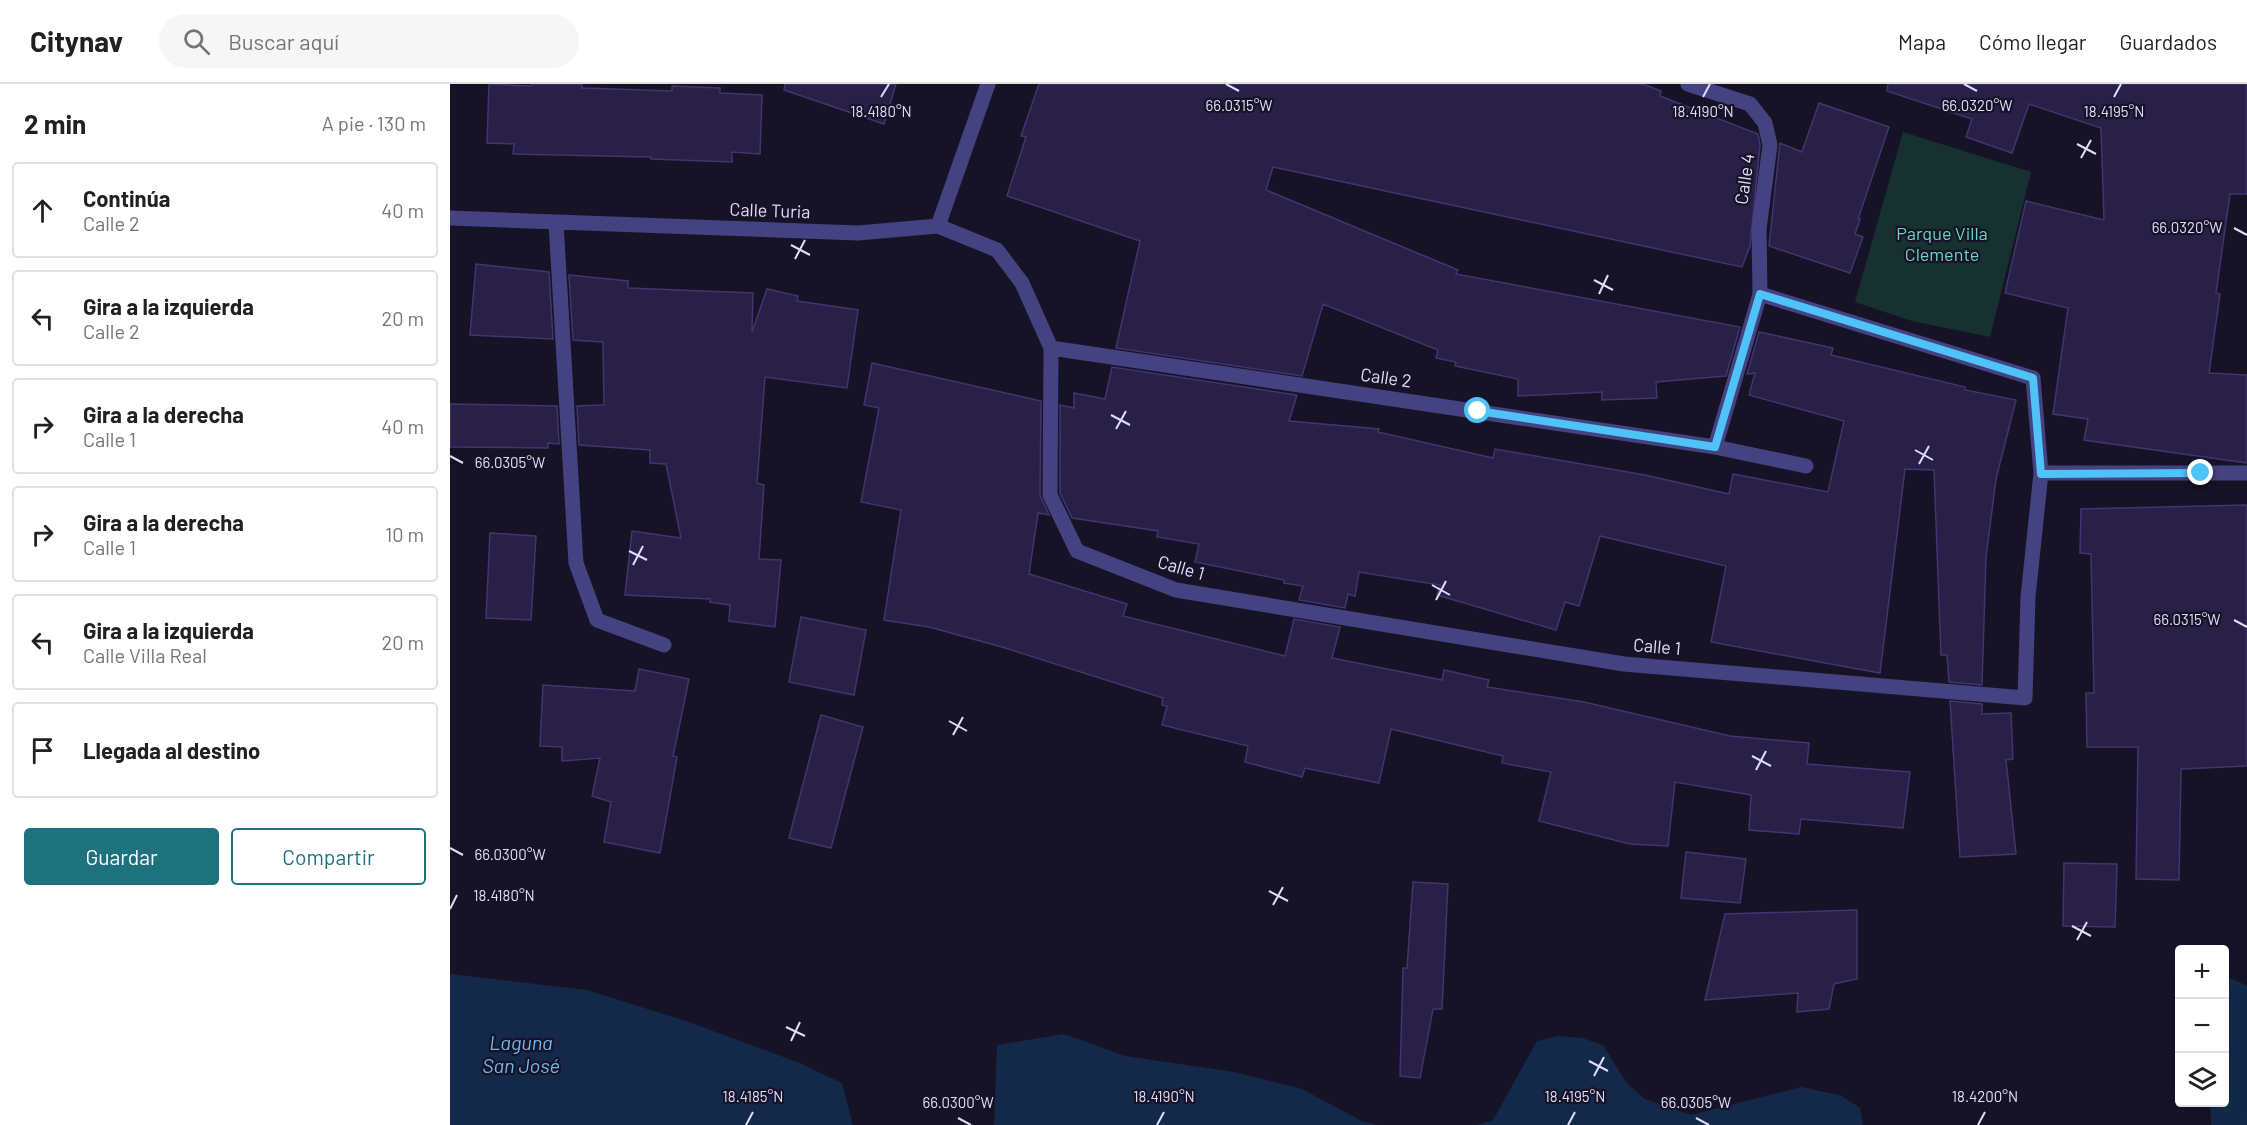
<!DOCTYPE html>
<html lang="es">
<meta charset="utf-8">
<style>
body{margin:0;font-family:Barlow,sans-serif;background:#f6f6f6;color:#202124}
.controls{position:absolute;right:18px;bottom:18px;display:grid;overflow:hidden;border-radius:6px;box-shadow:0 6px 24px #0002}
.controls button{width:54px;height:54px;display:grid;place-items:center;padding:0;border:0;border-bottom:2px solid #e0e0e0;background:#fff;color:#202124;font:30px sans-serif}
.stop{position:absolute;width:18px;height:18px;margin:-14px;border:4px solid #4fc3f7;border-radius:50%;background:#fff}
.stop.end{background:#4fc3f7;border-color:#fff;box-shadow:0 2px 6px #0008}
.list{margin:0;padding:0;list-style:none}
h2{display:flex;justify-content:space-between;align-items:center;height:78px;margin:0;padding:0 24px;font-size:26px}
h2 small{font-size:20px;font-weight:400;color:#757577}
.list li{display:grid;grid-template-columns:39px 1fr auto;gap:18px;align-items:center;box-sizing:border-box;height:96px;margin:0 12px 12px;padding:0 12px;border:2px solid #e0e0e0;border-radius:6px}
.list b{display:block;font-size:22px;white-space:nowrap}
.list p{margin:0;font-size:20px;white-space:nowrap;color:#757577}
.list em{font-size:20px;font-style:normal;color:#757577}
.actions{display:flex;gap:12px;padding:18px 24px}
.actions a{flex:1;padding:14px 0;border:2px solid #1e727d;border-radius:6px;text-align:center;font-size:21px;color:#1e727d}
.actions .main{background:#1e727d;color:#fff}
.icon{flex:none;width:33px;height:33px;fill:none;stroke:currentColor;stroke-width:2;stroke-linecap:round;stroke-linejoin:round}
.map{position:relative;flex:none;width:1797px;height:1041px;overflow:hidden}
header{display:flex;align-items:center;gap:36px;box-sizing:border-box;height:84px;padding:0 30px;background:#fff;border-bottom:2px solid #e0e0e0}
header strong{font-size:28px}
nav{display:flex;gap:33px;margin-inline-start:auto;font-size:21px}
.search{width:420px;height:54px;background:#f6f6f6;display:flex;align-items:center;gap:15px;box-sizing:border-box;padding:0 21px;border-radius:33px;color:#757577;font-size:22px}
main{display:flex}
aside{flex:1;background:#fff}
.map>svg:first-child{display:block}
.green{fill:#163130}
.water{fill:#14294a}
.building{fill:#282046;stroke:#413570;stroke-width:1.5}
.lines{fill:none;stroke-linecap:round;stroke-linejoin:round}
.minor{stroke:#454281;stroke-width:15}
.route{stroke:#4fc3f7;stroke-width:8}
.ticks{fill:none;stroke:#e0dcfc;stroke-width:2}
.labels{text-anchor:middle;stroke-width:4.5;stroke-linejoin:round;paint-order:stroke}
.street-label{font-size:18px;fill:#e0dcfc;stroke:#161327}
.park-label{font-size:18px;fill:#6ed5bc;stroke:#161327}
.water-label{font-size:20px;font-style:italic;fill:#74b7f1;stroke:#161327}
.ticks-label{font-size:15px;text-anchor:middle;fill:#e0dcfc;stroke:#161327;stroke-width:4.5;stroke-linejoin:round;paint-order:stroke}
</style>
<header>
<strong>Citynav</strong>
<div class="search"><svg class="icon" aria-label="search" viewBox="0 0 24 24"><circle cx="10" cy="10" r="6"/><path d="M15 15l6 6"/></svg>Buscar aquí</div>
<nav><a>Mapa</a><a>Cómo llegar</a><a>Guardados</a></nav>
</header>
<main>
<aside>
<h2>2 min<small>A pie · 130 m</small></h2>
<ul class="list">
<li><svg class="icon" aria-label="ahead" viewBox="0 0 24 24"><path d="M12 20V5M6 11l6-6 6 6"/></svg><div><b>Continúa</b><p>Calle 2</p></div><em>40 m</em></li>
<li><svg class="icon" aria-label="left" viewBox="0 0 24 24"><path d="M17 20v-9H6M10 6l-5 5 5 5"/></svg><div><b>Gira a la izquierda</b><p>Calle 2</p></div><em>20 m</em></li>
<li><svg class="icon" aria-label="right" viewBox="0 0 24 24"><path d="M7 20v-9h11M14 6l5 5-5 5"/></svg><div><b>Gira a la derecha</b><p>Calle 1</p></div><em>40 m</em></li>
<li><svg class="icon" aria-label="right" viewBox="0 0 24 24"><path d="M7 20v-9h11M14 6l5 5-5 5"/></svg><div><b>Gira a la derecha</b><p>Calle 1</p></div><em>10 m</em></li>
<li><svg class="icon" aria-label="left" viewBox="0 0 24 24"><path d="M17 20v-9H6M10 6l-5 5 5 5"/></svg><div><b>Gira a la izquierda</b><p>Calle Villa Real</p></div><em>20 m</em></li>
<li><svg class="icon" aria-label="arrive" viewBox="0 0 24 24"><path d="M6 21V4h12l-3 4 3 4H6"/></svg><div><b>Llegada al destino</b></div></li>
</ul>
<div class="actions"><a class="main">Guardar</a><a>Compartir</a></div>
</aside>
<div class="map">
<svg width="1797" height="1041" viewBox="0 0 1797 1041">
<rect width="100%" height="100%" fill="#161327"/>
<path class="green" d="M1453 48 1581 88 1540 253 1462 237 1405 218Z"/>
<path class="water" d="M0 890 137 906 236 937 347 978 392 999 403 1041H0Z
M1781 894 1797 902V1041H1761L1760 1019 1774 1018 1775 897Z
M614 950 675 972 784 988 852 1005 912 1037 927 1041H544L547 961Z
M1109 952 1132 954 1153 961 1176 998 1193 1014 1241 1031 1352 1003 1392 1012 1410 1024 1413 1041H1026L1043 1036 1087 957Z"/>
<path class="building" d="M39 0 81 2 82 0H132V4L222 7V2L270 4V9L312 11 310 70 282 68V78L201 75V73L63 70 64 60 37 59Z
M335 0H446L434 40 334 6Z
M589 0H1193L1211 7 1210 12 1308 50 1310 61 1300 162 1292 183 823 83 816 106 1008 186 1006 190 1290 243 1276 292 1206 298 1207 314 1152 316V308L1068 312V295L1005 282 1006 278 986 274 988 266 873 220 852 292 666 264 690 157 557 112 576 53 571 52Z
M1438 0H1797V110H1780L1766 209 1770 210 1759 289 1797 291V379L1634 356 1638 335 1603 330 1618 224 1555 209 1576 117 1654 136 1651 44 1579 20 1562 69 1516 53 1522 35 1437 7Z
M1369 19 1439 43 1408 135H1410L1405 150 1413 153 1400 189 1319 162 1330 59 1352 68Z
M26 180 99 188 103 255 20 251Z
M119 191 178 197V204L303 209 302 248 317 205 348 212 347 217 408 226 397 304 315 293 307 399 314 401 309 475 331 476 325 543 279 537 280 521 260 518V515L175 511 182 447 231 454 216 380 200 379V366L129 361 127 322 154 321 153 258 123 256Z
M1309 248 1383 264 1381 271 1515 303V306L1566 316 1546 395 1536 473 1532 601 1499 598 1497 571H1491L1484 386 1455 385 1430 589 1261 558 1276 482 1150 452 1129 522 1115 518 1106 546 987 511 990 501 909 488 905 512 898 510 895 524 849 516 853 502 834 499V496L745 478 749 460 707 453 708 447 622 434 610 409V321L624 324V309L655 315 662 283 847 311 839 337 929 345 928 348 1043 374 1045 365 1195 391 1279 410 1283 390 1378 408 1394 337 1299 311 1305 289 1297 290Z
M422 279 591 317 590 411 599 431 588 429 579 490 677 520 673 532 835 572 844 535 890 543 882 574 992 596 994 586 1039 596 1037 603 1134 618 1280 652 1359 659 1357 680 1460 688 1453 744 1351 735 1349 750 1299 746 1301 711 1225 698 1218 762 1180 760 1089 737 1101 688 1052 679 1053 672 941 645 929 699 855 684 852 693 795 678 798 662 712 641 717 622 712 621 713 614 552 563 479 543 434 536 451 426 411 418 429 324 414 321Z
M0 320 107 322 109 360 98 359V364L0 363Z
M1797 421V682L1731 685 1729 796 1686 795 1688 663H1637L1636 609H1644L1641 470 1630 469 1631 425Z
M40 449 86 452 81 536 36 534Z
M351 533 416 546 404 611 339 598Z
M189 585 239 595 223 672 227 673 210 769 154 758 161 718 142 712 150 674 112 677V663L90 662 93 601 185 607Z
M1500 617 1532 620V630L1561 629 1563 675 1556 676 1566 770 1510 773Z
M371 631 413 643 381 764 339 754Z
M1236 768 1296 775 1290 819 1231 814Z
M1614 779 1667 780 1665 843 1613 842Z
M963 798 998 800 992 925H983L970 994 950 992 953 884H957Z
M1407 826V895L1384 900 1379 925 1347 928 1348 909 1255 916 1275 830Z"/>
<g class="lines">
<path class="minor" d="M1238 0 1300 20 1315 39 1320 61 1309 145 1310 210 1265 363
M0 134 408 149 488 142 538 0
M106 139 126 479 147 536 214 561
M488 142 547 166 572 199 601 264 600 411 627 467 726 506 1174 580 1575 614 1578 513 1591 389 1583 294 1310 210
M601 264 1265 363 1356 382
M1591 389H1797"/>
</g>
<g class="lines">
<path class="route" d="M1028 327 1265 363 1310 210 1583 294 1591 390 1751 389"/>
</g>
<path class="ticks" d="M776 0 789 7M1514 0 1527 7M431 13 439 0M1253 13 1260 0M1664 13 1671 0M1627 60 1646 70M1631 74 1641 56M1784 144 1797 151M341 161 360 171M345 175 355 156M1144 196 1163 206M1149 210 1158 191M661 331 680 341M666 345 676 327M1465 366 1483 376M0 372 13 379M1469 380 1479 362M179 467 197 476M183 481 193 462M982 501 1000 511M986 516 996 497M1784 536 1797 543M499 637 517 647M503 651 513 633M1302 672 1321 682M1306 686 1316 667M0 764 13 771M819 807 838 817M823 821 833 803M0 825 7 811M1622 842 1641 852M1627 856 1637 838M336 943 355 952M341 957 350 938M1139 977 1158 987M1144 992 1154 973M508 1034 521 1041M1246 1034 1259 1041M296 1041 303 1028M707 1041 714 1028M1118 1041 1125 1028M1528 1041 1535 1028"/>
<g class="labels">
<g class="street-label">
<text transform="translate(1295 95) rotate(-82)" y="6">Calle 4</text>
<text transform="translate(320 127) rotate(2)" y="6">Calle Turia</text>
<text transform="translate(936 294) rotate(8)" y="6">Calle 2</text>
<text transform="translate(731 484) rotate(16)" y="6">Calle 1</text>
<text transform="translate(1207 563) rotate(5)" y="6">Calle 1</text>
</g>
<g class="park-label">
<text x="1492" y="156">Parque Villa<tspan x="1492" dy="21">Clemente</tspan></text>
</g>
<g class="water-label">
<text x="71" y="966">Laguna<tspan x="71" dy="23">San José</tspan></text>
</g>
</g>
<g class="ticks-label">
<text x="789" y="27">66.0315°W</text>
<text x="1527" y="27">66.0320°W</text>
<text x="431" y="33">18.4180°N</text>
<text x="1253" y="33">18.4190°N</text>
<text x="1664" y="33">18.4195°N</text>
<text x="1737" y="149">66.0320°W</text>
<text x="60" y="384">66.0305°W</text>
<text x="1737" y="541">66.0315°W</text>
<text x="60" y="776">66.0300°W</text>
<text x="54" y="817">18.4180°N</text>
<text x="303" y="1018">18.4185°N</text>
<text x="714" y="1018">18.4190°N</text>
<text x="1125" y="1018">18.4195°N</text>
<text x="1535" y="1018">18.4200°N</text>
<text x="508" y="1024">66.0300°W</text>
<text x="1246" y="1024">66.0305°W</text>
</g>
</svg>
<div class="controls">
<button>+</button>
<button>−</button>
<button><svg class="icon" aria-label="layers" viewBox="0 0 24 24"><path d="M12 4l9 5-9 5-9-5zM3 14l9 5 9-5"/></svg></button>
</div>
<div class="stop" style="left:1028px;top:327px"></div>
<div class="stop end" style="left:1751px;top:389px"></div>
</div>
</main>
